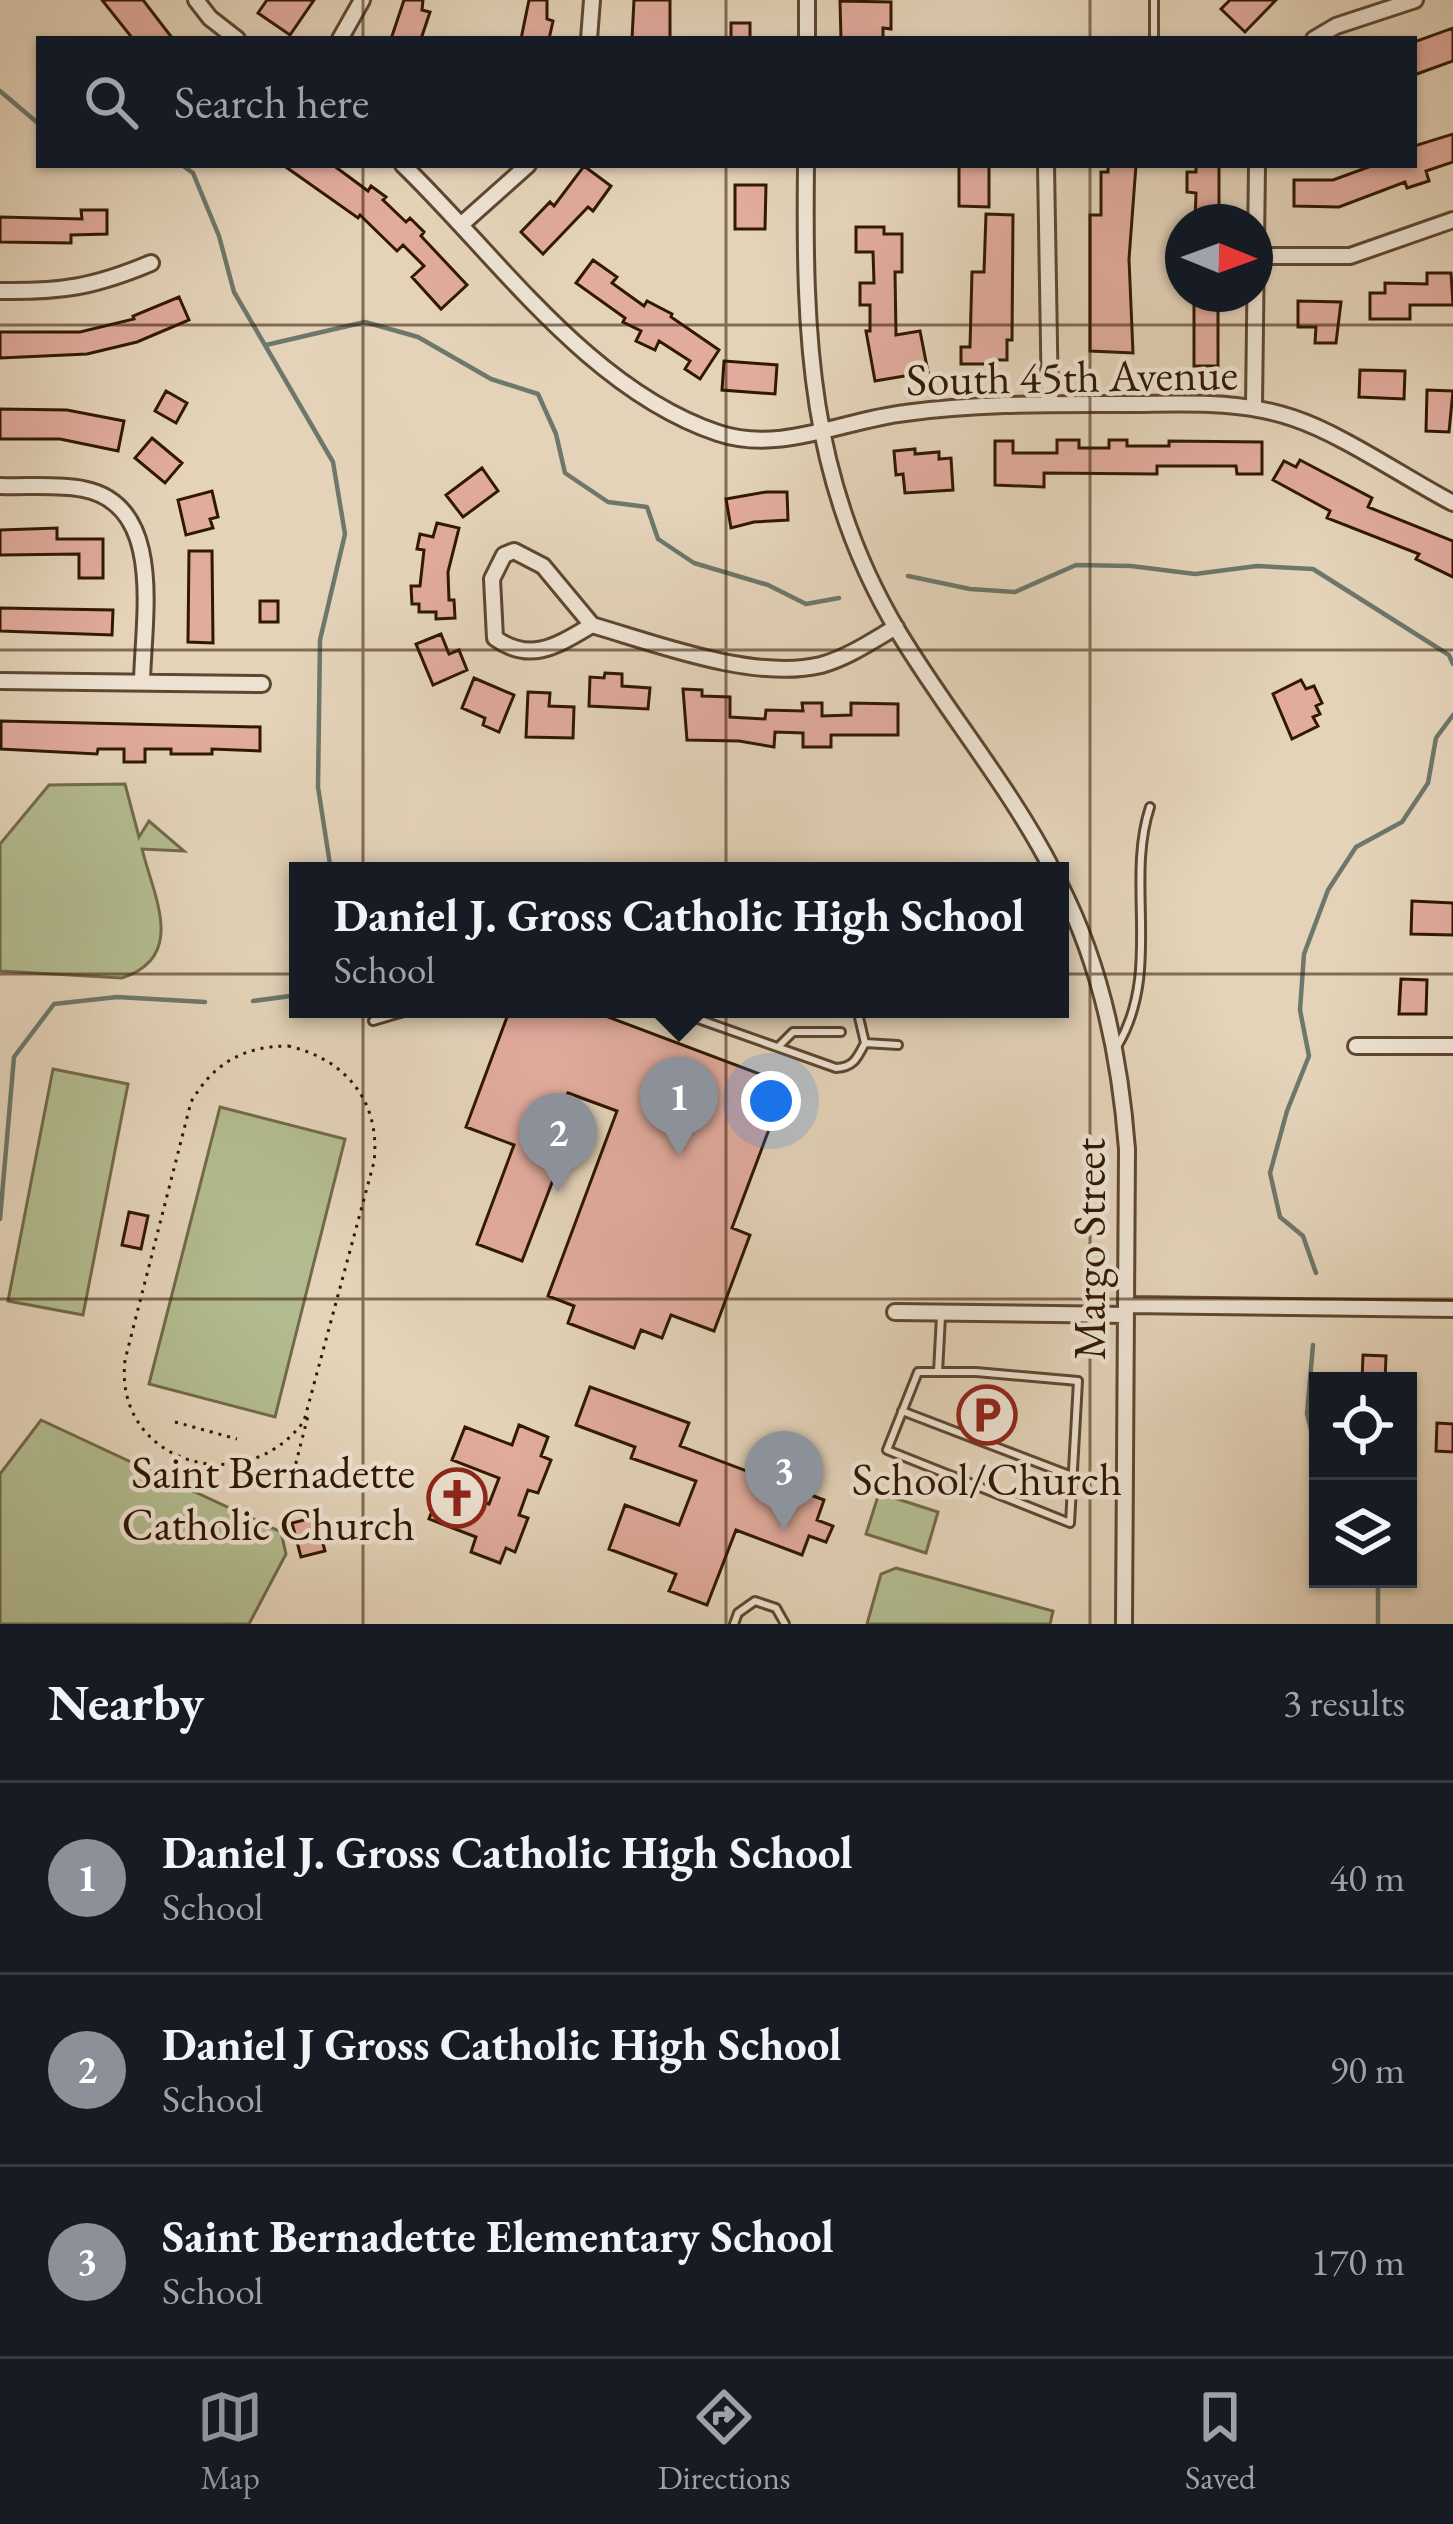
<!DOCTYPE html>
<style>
body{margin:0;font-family:"EB Garamond",serif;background:#242831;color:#f1f3f6}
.controls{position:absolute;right:36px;bottom:36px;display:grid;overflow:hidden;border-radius:0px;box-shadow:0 3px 9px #0004}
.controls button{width:108px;height:108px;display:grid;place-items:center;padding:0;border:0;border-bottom:3px solid #363941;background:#171b24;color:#f1f3f6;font:60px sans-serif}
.compass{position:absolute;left:1165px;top:204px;width:108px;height:108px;border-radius:50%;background:#171b24;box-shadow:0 3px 9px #0004;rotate:91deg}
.you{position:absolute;left:771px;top:1101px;width:42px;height:42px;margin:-30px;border:9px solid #fff;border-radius:50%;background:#1a73e8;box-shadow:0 0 0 18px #1a73e833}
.badge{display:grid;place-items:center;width:78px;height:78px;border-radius:50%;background:#8c9099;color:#fff;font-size:39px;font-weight:700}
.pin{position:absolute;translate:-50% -99px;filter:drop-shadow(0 3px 6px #0008)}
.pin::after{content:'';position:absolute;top:63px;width:42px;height:36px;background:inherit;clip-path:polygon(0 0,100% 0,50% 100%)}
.popup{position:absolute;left:289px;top:862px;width:780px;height:156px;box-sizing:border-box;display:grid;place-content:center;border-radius:0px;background:#171b24;filter:drop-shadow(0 3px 9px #0005);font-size:39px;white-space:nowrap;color:#9ea1a6}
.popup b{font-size:45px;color:#f1f3f6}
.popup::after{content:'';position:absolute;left:50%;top:100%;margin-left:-24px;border:24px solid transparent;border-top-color:#171b24}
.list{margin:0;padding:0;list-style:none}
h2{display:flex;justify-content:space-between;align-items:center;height:156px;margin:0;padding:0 48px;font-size:51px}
h2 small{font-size:39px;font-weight:400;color:#9ea1a6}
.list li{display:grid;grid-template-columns:78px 1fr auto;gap:36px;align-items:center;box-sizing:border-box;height:192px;padding:0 48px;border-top:3px solid #363941}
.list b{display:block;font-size:45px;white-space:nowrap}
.list p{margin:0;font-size:39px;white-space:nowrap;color:#9ea1a6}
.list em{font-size:39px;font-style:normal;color:#9ea1a6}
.icon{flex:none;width:66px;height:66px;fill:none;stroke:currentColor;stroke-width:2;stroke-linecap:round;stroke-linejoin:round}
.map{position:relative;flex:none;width:1453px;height:1624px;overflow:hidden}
.search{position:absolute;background:#171b24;box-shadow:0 3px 9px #0004;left:36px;right:36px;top:36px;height:132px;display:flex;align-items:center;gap:30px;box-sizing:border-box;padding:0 42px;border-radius:0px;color:#9ea1a6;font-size:45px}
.sheet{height:732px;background:#171b24}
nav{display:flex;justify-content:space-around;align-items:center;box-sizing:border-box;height:168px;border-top:3px solid #363941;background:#171b24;font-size:33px;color:#9ea1a6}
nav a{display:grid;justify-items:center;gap:6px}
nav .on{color:#8c9099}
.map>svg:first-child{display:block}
.green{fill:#b3bc90;stroke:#726a48;stroke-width:3}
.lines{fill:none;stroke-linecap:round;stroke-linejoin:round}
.stream{stroke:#6d776b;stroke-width:4.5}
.building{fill:#e1ab9d;stroke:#311801;stroke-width:3}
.lane-casing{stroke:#5e472f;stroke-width:12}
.street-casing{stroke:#5e472f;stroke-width:20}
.path{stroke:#311801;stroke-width:3;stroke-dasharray:3 6;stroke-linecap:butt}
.lane{stroke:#ede2d2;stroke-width:6}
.street{stroke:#ede2d2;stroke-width:14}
.grid{fill:none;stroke:#311801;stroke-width:3;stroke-opacity:0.55}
.labels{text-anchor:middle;stroke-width:9;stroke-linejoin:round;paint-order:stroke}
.street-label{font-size:45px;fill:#311801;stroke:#ede2d2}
.poi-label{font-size:45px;fill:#311801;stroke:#ede2d2;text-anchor:end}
</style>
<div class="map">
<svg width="1453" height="1624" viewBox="0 0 1453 1624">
<rect width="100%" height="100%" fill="#e4d3b9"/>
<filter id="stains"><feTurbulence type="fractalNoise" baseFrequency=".00167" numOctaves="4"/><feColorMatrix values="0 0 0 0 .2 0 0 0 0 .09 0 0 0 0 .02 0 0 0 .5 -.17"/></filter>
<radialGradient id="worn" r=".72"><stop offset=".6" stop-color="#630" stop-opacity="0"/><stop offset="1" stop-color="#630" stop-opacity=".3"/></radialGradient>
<path class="green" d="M125 784 139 837 149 821 184 851 142 849C154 897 187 957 122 978L0 971V844L49 785Z
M53 1069 128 1084 83 1315 8 1301Z
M220 1107 345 1139 275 1417 149 1384Z
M41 1420 281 1532 286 1554 249 1624H0V1474Z
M879 1493 938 1512 926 1553 866 1534Z
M896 1568 1053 1611 1050 1624H867L881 1574Z"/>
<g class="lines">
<path class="stream" d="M0 91 39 124
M182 165 193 173 219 236 234 292 333 462 345 534 320 640 318 787 331 871
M266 345 365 322 418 337 491 379 538 394 556 434 565 473 608 502 647 507 658 539 694 563 768 585 806 604 839 598
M908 576 970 589 1015 592 1076 565 1131 566 1195 574 1257 566 1313 569 1449 655 1453 664
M253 1001 298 995
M0 1219 14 1057 54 1004 117 997 205 1002
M1316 1273 1303 1236 1280 1217 1270 1173 1287 1111 1309 1056 1300 1010 1304 954 1328 890 1356 847 1402 822 1428 783 1436 738 1453 715
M1313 1345 1307 1414 1318 1457
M1378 1624V1579"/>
</g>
<path class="building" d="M102 0H143L173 39H133Z
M267 0H314L290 35 258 13Z
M404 0H423L422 10 430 12 421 39H391Z
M529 0H547V19L553 21 549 39H521Z
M634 0H670V39H632Z
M1230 0H1276L1245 32 1221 9Z
M840 1 891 2V29L883 28V39H841Z
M731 23H750V39H731Z
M1453 28V61L1414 75V42Z
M1453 134V162L1426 171 1429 181 1407 188 1405 182 1339 207 1294 206V180H1333L1374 165H1414V146Z
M283 165H333L368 191 371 186 386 197 383 200 406 222 410 218 424 232 421 236 467 285 441 309 412 277 424 266 403 245 397 251 360 215 358 218Z
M959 165H989V207L959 206Z
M1108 165H1136L1129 259 1133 353 1090 351V215H1101V172H1108Z
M1196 165H1219V222H1195L1196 193 1187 192V172H1196Z
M584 166 611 186 593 211 588 207 543 254 521 232 550 202 554 206Z
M735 185H766L765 229H735Z
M81 210H107V234L71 235V243L0 242V217L82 219Z
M986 214 1013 215 1012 340H1007V360H994L995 364H961V347H970L972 272H984Z
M856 227H884V234H902V272H895L896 335 920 331 928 372 875 381 866 331H870V305H860V283H874L873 252H856Z
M593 260 617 277 612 283 644 306 647 301 672 314 671 317 719 350 700 379 685 369 690 361 659 341 655 350 636 341 641 331 623 322 625 318 576 283Z
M1427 273H1451L1453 305H1410V319H1370V293H1385V283L1427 284Z
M1194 294H1218V366H1194Z
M179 297 189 320 137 342 87 354 0 358V332H80L134 319 133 316Z
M1298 301 1341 302 1336 343H1315L1316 327H1298Z
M724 361 777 365 775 394 722 390Z
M1360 370 1405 371 1404 399 1359 397Z
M1427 390 1453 391 1449 432 1426 431Z
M166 391 187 403 176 423 155 411Z
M0 409 67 410 124 421 118 451 60 439H0Z
M152 438 182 463 165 483 135 458Z
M1057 440H1079V448H1109V440H1127V446H1169V441L1262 442V474H1237L1236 466H1157V474L1044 473V487L995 485V441H1013V453H1057Z
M915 449V454L939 452V459L951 458 953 490 905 493 903 474 896 475 894 451Z
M1300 460 1372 498 1368 507 1453 541V577L1416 559 1419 554 1327 518 1330 511 1273 480 1284 461 1296 467Z
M482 468 498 491 463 517 446 495Z
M212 491 218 517 210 519 213 528 186 535 178 500Z
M766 492H787L788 520 754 522 731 528 726 499Z
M437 523 459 528 448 572 449 600H454L455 618 436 619V612H419V604H412L411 586H420L424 550 417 549 420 534 433 537Z
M57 528V539H103V578H79V554L0 555V530Z
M189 551H212L213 643 188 642Z
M260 601H278V622H260Z
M0 608 113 610 112 635 0 631Z
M441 634 449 654 459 650 467 670 433 685 416 644Z
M605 673 622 674V686L650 688 648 709 589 706 590 677 604 678Z
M474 678 514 695 499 732 483 725 485 718 462 708Z
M1301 680 1306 689 1314 686 1322 703 1316 706 1320 714 1313 717 1318 726 1292 739 1273 694Z
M683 689 702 690V696L730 697V717L765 719 766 710 803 711 802 703H822V716L851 715V703L898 704V735H831V747H803V733L775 732 774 747 739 741 687 740Z
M528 692 550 693 549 706 574 707 573 738 526 737Z
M1 721 260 727V751L212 749V754H171V749H145V762H124V749H98L97 754 1 749Z
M1412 901 1453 903V935L1411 934Z
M1401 979 1427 980 1426 1014H1399Z
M510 1009H587L786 1084 732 1228 750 1235 714 1331 671 1315 662 1338 641 1330 634 1348 568 1323 574 1306 548 1296 617 1111 568 1093 548 1139 558 1167 522 1261 477 1244 514 1145 466 1127Z
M129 1212 148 1216 141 1249 122 1245Z
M1363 1355 1386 1356 1385 1381H1362Z
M590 1387 689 1423 680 1446 824 1500 817 1520 833 1526 826 1542 809 1536 802 1555 736 1530 707 1605 669 1591 676 1574 609 1549 625 1505 679 1525 696 1481 631 1458 635 1447 576 1425Z
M1437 1423 1453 1424V1452L1436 1451Z
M519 1425 548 1437 541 1456 551 1460 538 1493 528 1490 519 1515 528 1518 515 1552 506 1548 500 1563 471 1552 476 1537 429 1519 442 1485 489 1504 499 1478 452 1460 465 1427 512 1445Z
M316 1517 325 1551 301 1557 292 1523Z"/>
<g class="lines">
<g class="lane-casing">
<path id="lane" d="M1154 39V0
M679 1009 684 1014 836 1068C854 1067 857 1058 865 1043
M857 1009 865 1043 898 1045
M373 1021 414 1009
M1118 1045C1162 970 1125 882 1150 807
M779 1046 793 1032H841
M918 1372H976L1078 1381 1070 1523 887 1450Z
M938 1372 941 1316
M902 1411 1072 1476
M734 1624 738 1613 755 1601 776 1608 785 1624"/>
</g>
<g class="street-casing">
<path id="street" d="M196 0 210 18 237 39
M340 39 362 0
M589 39 592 0
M807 39V0
M1314 39 1336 26 1415 0
M403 165C497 256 589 390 718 433 780 454 844 420 905 413 977 403 1050 404 1122 404 1181 404 1237 399 1293 418 1342 434 1405 478 1453 503
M806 165C804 335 808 482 899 633 948 714 1010 787 1053 871
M1046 165 1050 404
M463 223 528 165
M1258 256H1350L1453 220
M0 291C61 292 94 287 151 263
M1254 406 1257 165
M0 486C27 487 57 484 83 489 166 505 143 619 142 682
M514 551 543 566 592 625C558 645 531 664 495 638L492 579 504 555Z
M592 625C657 644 754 681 821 665 847 658 872 641 896 627
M0 681 262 684
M1060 885C1102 967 1120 1057 1127 1149L1124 1624
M1356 1046H1453
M1127 1305 1453 1309
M895 1312 1126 1315"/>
</g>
<path class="path" d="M288 1046C346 1059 381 1102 374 1162L304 1421C245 1502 113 1463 125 1360L191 1102C213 1064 243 1046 288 1046Z
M175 1422 237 1439
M289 1490 308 1416"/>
<use href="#lane" class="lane"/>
<use href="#street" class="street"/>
</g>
<path class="grid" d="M363 0V39M726 0V39M1090 0V39M363 165V1624M726 165V1624M1090 165V1624M0 325H1453M0 650H1453M0 974H1453M0 1299H1453"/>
<defs>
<g id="parking-ring" transform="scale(3)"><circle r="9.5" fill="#ede2d2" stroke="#8f2418" stroke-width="1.5"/><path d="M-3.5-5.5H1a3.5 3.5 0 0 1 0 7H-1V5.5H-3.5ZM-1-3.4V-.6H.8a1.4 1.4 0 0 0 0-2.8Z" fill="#8f2418"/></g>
<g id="church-ring" transform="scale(3)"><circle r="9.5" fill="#ede2d2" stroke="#8f2418" stroke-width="1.5"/><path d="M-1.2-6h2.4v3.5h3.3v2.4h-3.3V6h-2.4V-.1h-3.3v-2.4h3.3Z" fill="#8f2418"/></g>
</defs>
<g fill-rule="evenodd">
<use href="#parking-ring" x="987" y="1415"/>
<use href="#church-ring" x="457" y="1498"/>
</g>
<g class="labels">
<g class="street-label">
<text transform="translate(1072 376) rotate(-1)" y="16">South 45th Avenue</text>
<text transform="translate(1089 1249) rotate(-90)" y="16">Margo Street</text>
</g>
<g class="poi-label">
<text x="415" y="1488">Saint Bernadette<tspan x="415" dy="52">Catholic Church</tspan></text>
<text x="987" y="1495" text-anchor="middle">School/Church</text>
</g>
</g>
<rect width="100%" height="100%" filter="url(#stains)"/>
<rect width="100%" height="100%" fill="url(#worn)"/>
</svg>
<div class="controls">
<button><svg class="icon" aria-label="locate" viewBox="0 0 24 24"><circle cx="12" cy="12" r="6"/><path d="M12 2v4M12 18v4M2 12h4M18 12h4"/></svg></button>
<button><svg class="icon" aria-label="layers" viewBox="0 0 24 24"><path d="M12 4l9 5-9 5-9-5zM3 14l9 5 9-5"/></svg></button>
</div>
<svg class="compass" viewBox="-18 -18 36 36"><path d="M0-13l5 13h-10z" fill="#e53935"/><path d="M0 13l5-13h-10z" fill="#9ea1a6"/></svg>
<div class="you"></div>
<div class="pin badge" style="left:679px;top:1156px">1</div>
<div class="popup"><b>Daniel J. Gross Catholic High School</b>School</div>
<div class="pin badge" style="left:558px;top:1192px">2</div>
<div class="pin badge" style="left:784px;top:1530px">3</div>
<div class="search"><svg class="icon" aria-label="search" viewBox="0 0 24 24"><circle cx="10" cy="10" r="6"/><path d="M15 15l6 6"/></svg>Search here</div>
</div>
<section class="sheet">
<h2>Nearby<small>3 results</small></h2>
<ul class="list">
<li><span class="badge">1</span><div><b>Daniel J. Gross Catholic High School</b><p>School</p></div><em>40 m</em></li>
<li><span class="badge">2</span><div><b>Daniel J Gross Catholic High School</b><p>School</p></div><em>90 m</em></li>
<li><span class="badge">3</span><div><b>Saint Bernadette Elementary School</b><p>School</p></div><em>170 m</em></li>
</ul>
</section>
<nav>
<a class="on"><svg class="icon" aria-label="map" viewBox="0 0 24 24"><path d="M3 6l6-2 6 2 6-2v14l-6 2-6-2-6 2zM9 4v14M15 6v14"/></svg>Map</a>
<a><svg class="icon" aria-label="directions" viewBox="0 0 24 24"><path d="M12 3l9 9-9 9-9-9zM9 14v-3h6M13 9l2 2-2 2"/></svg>Directions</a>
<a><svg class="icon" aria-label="saved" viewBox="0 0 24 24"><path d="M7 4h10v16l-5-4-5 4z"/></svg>Saved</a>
</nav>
